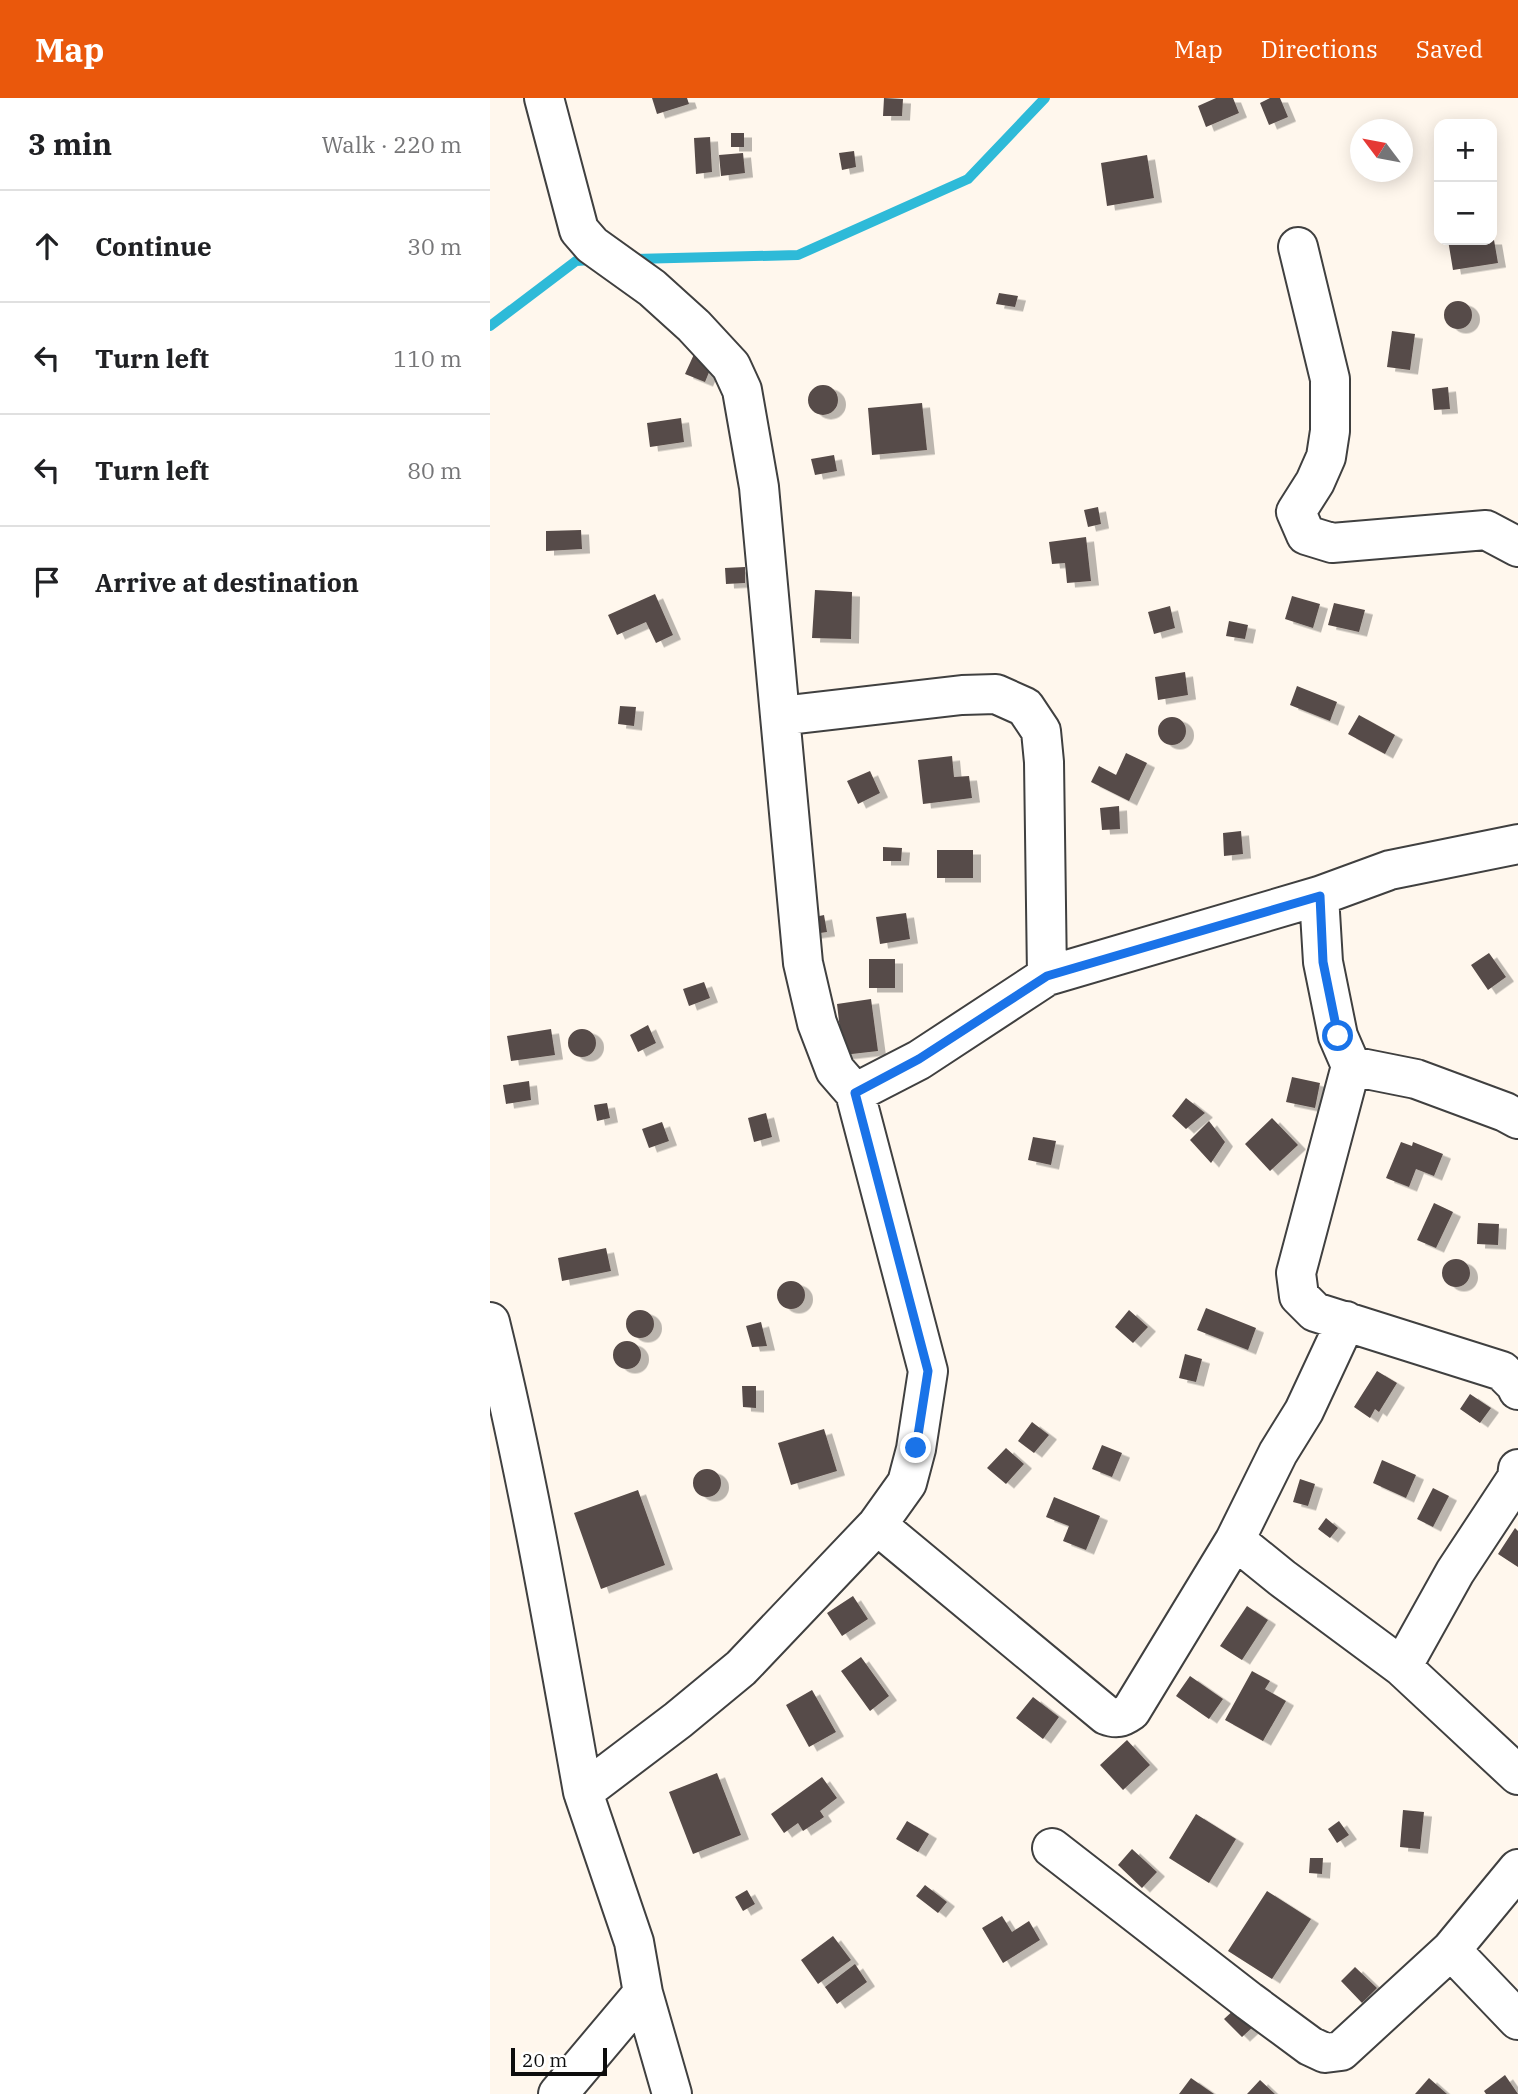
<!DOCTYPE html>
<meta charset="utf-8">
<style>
body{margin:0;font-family:"IBM Plex Serif",serif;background:#f2f2f2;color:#202124}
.controls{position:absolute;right:21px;top:21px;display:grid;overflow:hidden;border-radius:14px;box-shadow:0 4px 18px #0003}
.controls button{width:63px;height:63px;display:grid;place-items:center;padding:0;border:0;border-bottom:2px solid #e0e0e0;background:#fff;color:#202124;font:35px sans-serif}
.compass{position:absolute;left:860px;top:21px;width:63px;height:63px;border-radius:50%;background:#fff;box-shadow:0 4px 18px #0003;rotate:302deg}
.scale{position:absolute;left:21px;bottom:18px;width:96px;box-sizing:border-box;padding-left:7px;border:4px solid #0d0d0d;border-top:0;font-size:19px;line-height:24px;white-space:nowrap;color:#0d0d0d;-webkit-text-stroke:5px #fff;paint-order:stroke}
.stop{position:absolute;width:21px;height:21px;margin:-16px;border:5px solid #1a73e8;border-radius:50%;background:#fff}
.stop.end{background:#1a73e8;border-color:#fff;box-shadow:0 2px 7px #0008}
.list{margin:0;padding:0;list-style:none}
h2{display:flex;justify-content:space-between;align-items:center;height:91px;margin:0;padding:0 28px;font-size:30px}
h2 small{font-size:23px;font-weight:400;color:#757577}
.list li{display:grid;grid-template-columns:46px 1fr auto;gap:21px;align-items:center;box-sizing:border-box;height:112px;padding:0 28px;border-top:2px solid #e0e0e0}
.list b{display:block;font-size:26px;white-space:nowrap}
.list em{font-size:23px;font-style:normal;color:#757577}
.icon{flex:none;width:38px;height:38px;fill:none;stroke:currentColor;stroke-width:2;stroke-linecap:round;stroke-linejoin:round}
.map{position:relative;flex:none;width:1028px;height:1996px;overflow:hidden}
header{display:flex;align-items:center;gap:42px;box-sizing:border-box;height:98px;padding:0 35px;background:#ea580c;color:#fff}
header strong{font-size:33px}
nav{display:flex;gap:38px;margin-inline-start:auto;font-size:24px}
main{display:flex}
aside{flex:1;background:#fff}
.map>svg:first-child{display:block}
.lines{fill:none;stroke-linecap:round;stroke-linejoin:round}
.stream{stroke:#2ebad8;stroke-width:10}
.building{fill:#574b48;filter:url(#shadow)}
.street-casing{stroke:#404040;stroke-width:42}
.street{stroke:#fff;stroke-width:38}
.route{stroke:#1a73e8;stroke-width:9}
</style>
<header>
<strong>Map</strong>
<nav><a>Map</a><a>Directions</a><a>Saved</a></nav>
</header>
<main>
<aside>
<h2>3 min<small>Walk · 220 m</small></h2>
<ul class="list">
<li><svg class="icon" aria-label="ahead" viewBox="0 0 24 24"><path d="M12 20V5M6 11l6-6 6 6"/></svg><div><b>Continue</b></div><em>30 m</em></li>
<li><svg class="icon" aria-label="left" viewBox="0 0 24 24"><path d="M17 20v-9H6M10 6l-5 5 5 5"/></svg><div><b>Turn left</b></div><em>110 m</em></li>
<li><svg class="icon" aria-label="left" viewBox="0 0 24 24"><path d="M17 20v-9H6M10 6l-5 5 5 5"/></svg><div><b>Turn left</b></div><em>80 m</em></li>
<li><svg class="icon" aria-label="arrive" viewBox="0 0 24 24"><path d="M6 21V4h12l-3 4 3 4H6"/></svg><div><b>Arrive at destination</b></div></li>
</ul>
</aside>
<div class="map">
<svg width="1028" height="1996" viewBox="0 0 1028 1996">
<defs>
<filter id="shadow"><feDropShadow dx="8" dy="4.5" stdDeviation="0" flood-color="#0004"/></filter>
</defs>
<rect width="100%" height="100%" fill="#fff7ed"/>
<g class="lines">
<path class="stream" d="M144 161 308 157 478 81 555 0
M0 228 86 163 101 162"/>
</g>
<path class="building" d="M162 0H197L199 6 167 16Z
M394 0 413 1 412 18H393Z
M726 0H743L749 15 716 29 708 8Z
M780 0H790L798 19 779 27 770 5Z
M241 35H254V49H241Z
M220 39 222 74 206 76 204 40Z
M364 53 366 69 352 72 349 55Z
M253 55 255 75 231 78 229 57Z
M657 57 664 100 617 108 611 65Z
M958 142H1004L1008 165 963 172Z
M509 195 528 198 525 209 506 206Z
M954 217a14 14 0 1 1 28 0a14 14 0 1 1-28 0Z
M902 233 925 236 920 272 897 269Z
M205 254 224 262 215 284 195 276Z
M318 302a15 15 0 1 1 30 0a15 15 0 1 1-30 0Z
M958 289 960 311 944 312 942 291Z
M432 305 437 352 382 357 378 310Z
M191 320 194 344 160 349 157 325Z
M344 357 347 373 325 377 321 361Z
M608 409 611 426 598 429 594 412Z
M91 432 92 451 56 453V433Z
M596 439 601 483 577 485 575 465 562 466 559 444Z
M255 469V485L236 486 235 470Z
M325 492 362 494 361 541 322 540Z
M165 496 183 537 166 545 156 524 127 537 118 517Z
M802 498 830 506 823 530 795 521Z
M844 505 875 512 869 534 838 527Z
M680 508 685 530 664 536 658 514Z
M739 523 758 527 755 541 736 538Z
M695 574 698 597 668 602 665 579Z
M807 588 847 604 840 623 800 607Z
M130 608 146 609 144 628 128 626Z
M869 617 905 637 895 656 858 636Z
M668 633a14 14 0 1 1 28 0a14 14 0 1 1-28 0Z
M636 655 657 665 639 703 601 684 609 668 626 677Z
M462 658 464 679 479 678 482 700 433 706 428 662Z
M380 673 390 695 368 706 357 683Z
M629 708 630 731 612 732 610 710Z
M751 733 753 756 734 758 733 735Z
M393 749 412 750 411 763H393Z
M447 752H483V780H447Z
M416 815 420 841 390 846 386 819Z
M334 817 337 834 323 836 320 820Z
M999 855 1016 879 998 892 981 867Z
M379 861H405V890H379Z
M214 884 220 900 199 908 193 891Z
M381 901 388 953 353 957 347 906Z
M158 927 166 945 148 954 140 937Z
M78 945a14 14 0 1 1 28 0a14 14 0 1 1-28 0Z
M61 931 65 957 21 963 17 938Z
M802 979 830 985 825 1010 796 1004Z
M39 983 41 1002 16 1006 13 987Z
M696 1000 715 1015 696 1031 682 1018Z
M117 1005 120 1020 107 1023 104 1007Z
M276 1015 282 1039 264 1044 258 1020Z
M782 1020 808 1047 780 1073 755 1046Z
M719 1023 735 1044 721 1065 700 1042Z
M172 1024 179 1043 159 1050 152 1031Z
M543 1039 566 1043 561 1067 538 1062Z
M911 1044 922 1048 923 1044 953 1056 944 1078 926 1071 919 1089 896 1080Z
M944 1105 963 1114 946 1150 927 1142Z
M988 1125 1009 1126 1008 1147 987 1146Z
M116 1150 121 1173 72 1183 68 1160Z
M952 1175a14 14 0 1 1 28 0a14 14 0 1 1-28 0Z
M287 1197a14 14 0 1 1 28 0a14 14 0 1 1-28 0Z
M716 1210 766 1230 758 1252 707 1232Z
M136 1226a14 14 0 1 1 28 0a14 14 0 1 1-28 0Z
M639 1212 658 1229 643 1245 625 1229Z
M271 1224 277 1248 262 1249 256 1228Z
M123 1257a14 14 0 1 1 28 0a14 14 0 1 1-28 0Z
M695 1256 712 1261 706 1284 689 1280Z
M887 1273 907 1285 889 1314 885 1311 880 1320 864 1309Z
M252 1288H266V1310L253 1309Z
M980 1296 1001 1310 990 1325 970 1311Z
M542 1324 559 1337 544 1355 528 1343Z
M334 1331 347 1373 301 1387 288 1345Z
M612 1347 632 1355 622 1379 602 1371Z
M516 1350 534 1366 516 1386 497 1370Z
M892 1362 926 1377 916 1400 883 1385Z
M203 1385a14 14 0 1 1 28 0a14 14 0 1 1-28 0Z
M810 1381 825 1386 818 1408 803 1404Z
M943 1390 959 1398 943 1429 927 1421Z
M148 1392 175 1467 111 1491 84 1415Z
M564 1399 610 1418 596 1452 573 1443 579 1428 556 1419Z
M836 1420 848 1430 840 1440 828 1431Z
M1025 1430 1028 1433V1469L1008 1456Z
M363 1498 378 1521 352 1538 337 1515Z
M757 1508 778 1522 752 1562 730 1548Z
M371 1559 399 1598 380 1613 351 1573Z
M762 1573 780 1583 775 1591 796 1603 773 1643 735 1622Z
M700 1578 733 1601 719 1621 686 1598Z
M322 1592 346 1634 319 1649 296 1607Z
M543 1599 569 1619 553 1641 526 1620Z
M637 1642 660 1667 633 1692 610 1667Z
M227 1675 251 1737 203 1756 179 1694Z
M332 1679 347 1700 330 1713 334 1719 313 1733 308 1725 294 1735 281 1716Z
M913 1712 934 1714 930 1751 910 1749Z
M706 1716 746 1741 719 1785 679 1760Z
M417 1723 439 1736 428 1754 406 1741Z
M849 1723 859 1737 847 1745 838 1731Z
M642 1751 667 1774 652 1790 628 1767Z
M820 1760H833L832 1776 819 1775Z
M435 1787 457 1804 448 1815 426 1798Z
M257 1792 265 1806 253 1813 245 1799Z
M777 1793 821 1821 782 1881 738 1853Z
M512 1818 522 1834 539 1823 550 1842 513 1865 492 1830Z
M343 1838 361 1862 328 1886 311 1862Z
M365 1866 377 1884 347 1906 335 1889Z
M865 1869 887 1890 872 1905 851 1883Z
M746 1910 764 1928 752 1939 734 1921Z
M1015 1977 1028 1996H996L994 1993Z
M701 1980 724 1996H689Z
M939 1980 957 1996H925Z
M770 1982 785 1996H757Z"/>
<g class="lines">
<g class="street-casing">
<path id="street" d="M54 0 89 132 102 147 162 190 204 228 241 268 252 292 269 389 290 618 472 597 506 596 535 609 551 633 554 664 557 878 429 962 365 995 438 1273 426 1351 417 1385 387 1427 251 1570 188 1622 93 1694 144 1844 153 1895 182 1996
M808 149 840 281V333L836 359 825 384 806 414 816 437 842 445 996 432 1028 449
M290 618 313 865 327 925 345 972 365 995
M829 798 833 864 848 938 861 968 806 1175 809 1198 825 1214 1012 1273 1026 1287 1028 1292
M557 878 829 798 900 772 1028 746
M861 968 926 981 1015 1014 1028 1021
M856 1223 814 1313 788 1355 745 1442 792 1480 912 1569 1028 1677
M0 1224C38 1379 65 1537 93 1694
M387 1427 616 1617C626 1621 631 1620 641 1613L745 1442
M912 1569 965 1474 1027 1380 1028 1371
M562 1750 759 1903 820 1948 835 1955 851 1953 961 1852 1028 1922
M961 1852 1028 1771
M68 1996 153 1895"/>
</g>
<use href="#street" class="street"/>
</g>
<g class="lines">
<path class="route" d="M426 1350 438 1273 365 995 429 961 557 878 830 798 833 864 848 938"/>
</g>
</svg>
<div class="controls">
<button>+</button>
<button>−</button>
</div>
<svg class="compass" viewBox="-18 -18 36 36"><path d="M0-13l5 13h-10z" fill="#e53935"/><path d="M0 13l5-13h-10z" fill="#757577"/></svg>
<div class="scale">20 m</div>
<div class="stop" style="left:848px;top:938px"></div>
<div class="stop end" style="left:426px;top:1350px"></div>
</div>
</main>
